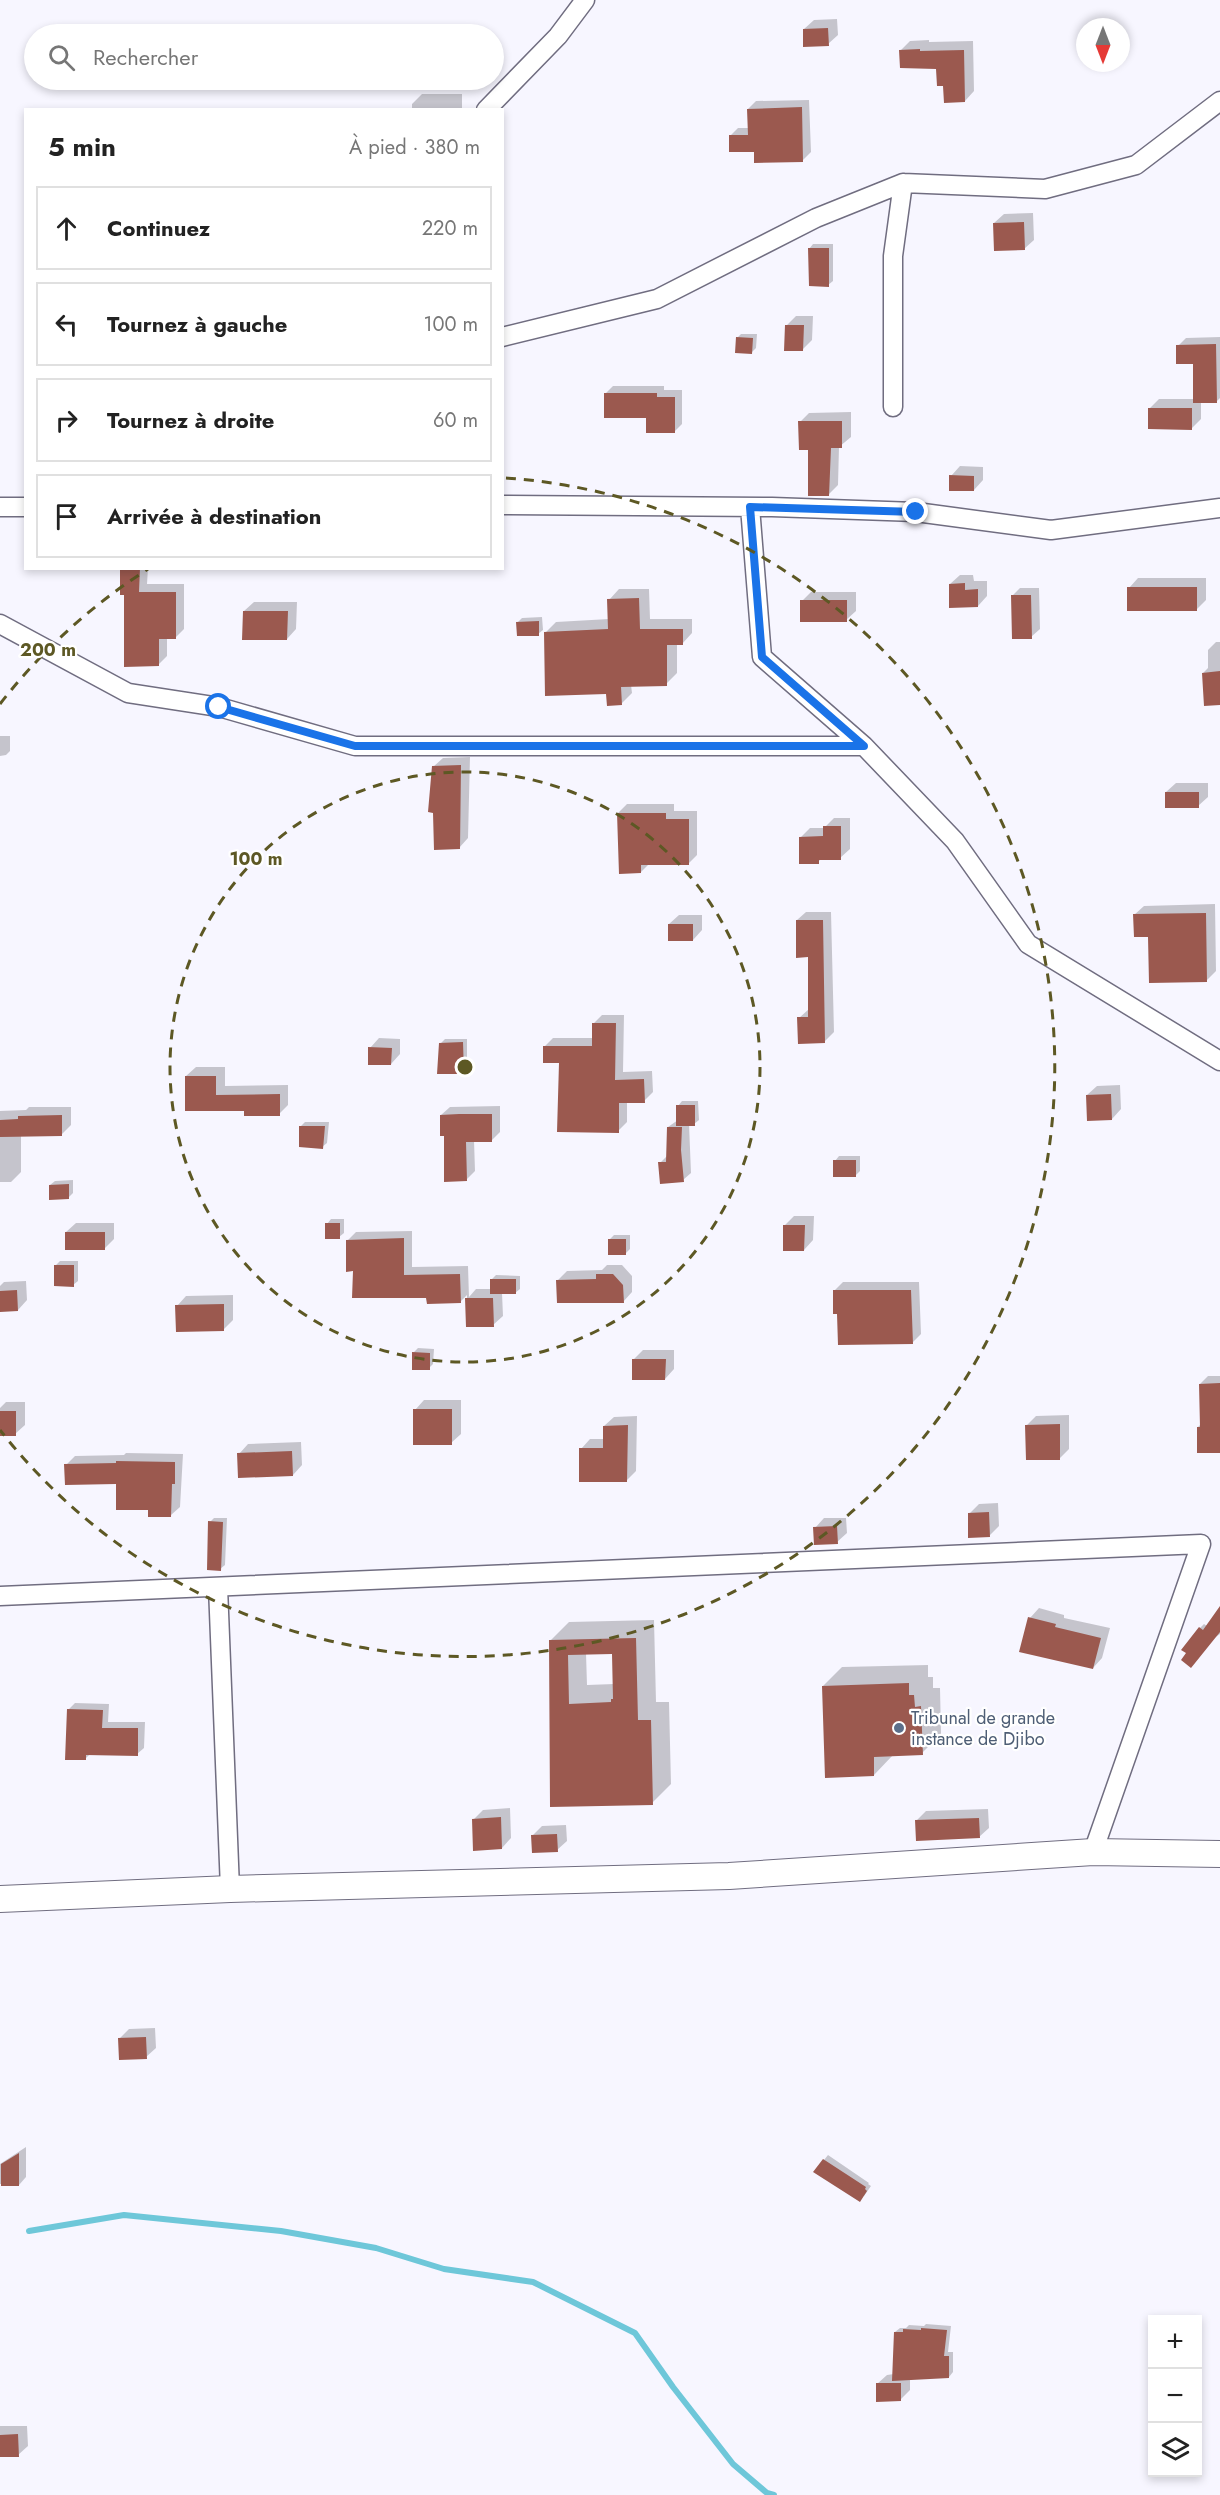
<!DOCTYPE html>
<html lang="fr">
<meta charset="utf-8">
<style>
body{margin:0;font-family:Jost,sans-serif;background:#f6f6f6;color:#222}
.controls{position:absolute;right:18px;bottom:18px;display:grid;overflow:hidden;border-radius:0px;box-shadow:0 3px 9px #0003}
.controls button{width:54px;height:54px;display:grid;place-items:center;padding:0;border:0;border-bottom:2px solid #e0e0e0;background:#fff;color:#222;font:30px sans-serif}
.compass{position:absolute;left:1076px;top:18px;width:54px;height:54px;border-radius:50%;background:#fff;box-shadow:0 3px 9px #0003;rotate:180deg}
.stop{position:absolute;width:18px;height:18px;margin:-14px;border:4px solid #1a73e8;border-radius:50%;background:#fff}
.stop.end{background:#1a73e8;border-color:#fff;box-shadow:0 2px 6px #0008}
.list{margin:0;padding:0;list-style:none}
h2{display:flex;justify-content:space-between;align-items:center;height:78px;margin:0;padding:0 24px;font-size:26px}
h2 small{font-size:20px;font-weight:400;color:#767676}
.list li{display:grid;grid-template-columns:39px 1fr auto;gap:18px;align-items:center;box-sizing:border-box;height:84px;margin:0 12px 12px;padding:0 12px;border:2px solid #e0e0e0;border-radius:0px}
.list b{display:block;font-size:22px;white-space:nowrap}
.list em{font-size:20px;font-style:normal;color:#767676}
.icon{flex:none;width:33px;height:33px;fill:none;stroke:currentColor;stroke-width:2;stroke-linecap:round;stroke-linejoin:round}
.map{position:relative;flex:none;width:1220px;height:2495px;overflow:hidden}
.search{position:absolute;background:#fff;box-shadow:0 3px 9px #0003;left:24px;top:24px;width:480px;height:66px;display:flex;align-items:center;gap:15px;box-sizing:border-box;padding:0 21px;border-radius:33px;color:#767676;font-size:22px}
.panel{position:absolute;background:#fff;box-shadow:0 3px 9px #0003;left:24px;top:108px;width:480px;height:462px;border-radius:0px}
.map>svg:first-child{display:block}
.shadow{fill:#0003;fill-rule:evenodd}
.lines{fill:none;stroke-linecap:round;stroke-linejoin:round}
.stream{stroke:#6ec7d9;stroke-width:6}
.building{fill:#9b594f;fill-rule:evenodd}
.minor-casing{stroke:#706d80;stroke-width:21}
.secondary-casing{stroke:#706d80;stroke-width:28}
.minor{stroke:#fff;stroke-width:18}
.secondary{stroke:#fff;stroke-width:26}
.route{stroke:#1a73e8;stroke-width:8}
.ring{fill:none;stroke:#5d5824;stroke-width:3;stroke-dasharray:10 8}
.service-dot{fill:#5c6f8a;stroke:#fff;stroke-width:2}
.labels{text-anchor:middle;stroke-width:4.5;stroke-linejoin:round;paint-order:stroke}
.service-label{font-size:18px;fill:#4e5e75;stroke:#fff;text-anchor:start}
.centre{fill:#5d5824;stroke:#fff;stroke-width:3}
.ring-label{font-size:18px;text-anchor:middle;font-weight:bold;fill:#5d5824;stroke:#fff;stroke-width:4.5;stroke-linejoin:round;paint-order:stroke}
</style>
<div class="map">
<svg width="1220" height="2495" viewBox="0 0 1220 2495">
<rect width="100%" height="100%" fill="#f7f6ff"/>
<path class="shadow" d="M837 19 838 35 828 44 804 29 814 20Z
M929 40V42L973 41 974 91 965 101 945 85 937 67 901 50 910 41Z
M422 94H462V110H412V104Z
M809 100 811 152 803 160 756 150 730 136 738 128H749L748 109 756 101Z
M1033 213 1034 240 1024 249 994 223 1004 214Z
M813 244H833V281L828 285 809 249Z
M796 316H813L812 340 803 349 787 325Z
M741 334H757L756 348 752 352 737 338Z
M1220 337V398L1216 402H1201V419L1192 428 1149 409 1159 399H1195V363L1178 346 1186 338Z
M613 386H664V390H682V424L674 432 605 394Z
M851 412V437L839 447 838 485 829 494 800 422 809 413Z
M960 466 983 467V480L974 490 951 476Z
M121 568H148L147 584H184V629L175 638H167V656L158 665 126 593Z
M960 575H973L974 581H987V596L978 606 950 584Z
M1138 578H1206V600L1197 609 1129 588Z
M1020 588H1039L1040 629 1031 637 1012 596Z
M619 589H649L650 619H692V633L682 644H677V673L666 684 631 685 632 693 621 704 546 632 556 622 609 619V600Z
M811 592H856V611L846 620 802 601Z
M254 602H297L296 629 287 639 244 611Z
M542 617 543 630 538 634 518 622 522 618Z
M1216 642H1220V703L1203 673 1208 668V650Z
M0 736H10V751L6 755 0 756Z
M470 757 468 838 459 848 433 767 443 758Z
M1176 783H1208V797L1198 806 1166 792Z
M627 804H674V811H697V855L688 864H649L641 872 618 813Z
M834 818H850V849L840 858H822L818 862 801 837 810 828H824Z
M1215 904 1216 971 1207 980 1149 935 1134 915 1144 906Z
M806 912H831L834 1032 825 1041 799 1018 809 1009V956L797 920Z
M679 915H702V930L693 940 669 924Z
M602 1015H624L623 1072 652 1071 653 1092 644 1101 627 1102V1122L618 1131 560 1061 544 1047 553 1038H594V1023Z
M379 1038 400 1039V1054L391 1064 370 1048Z
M445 1039H467V1068L463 1072 440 1044Z
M196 1067H225V1086L288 1085V1105L279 1114 246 1110H186V1076Z
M1120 1085 1121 1109 1112 1119 1087 1095 1097 1086Z
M682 1101H698L699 1120 694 1124H689L691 1173 683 1180 660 1163 668 1155V1127L678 1120V1106Z
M500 1106V1132L492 1140H474L475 1171 466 1180 445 1135 441 1115 450 1107Z
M29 1107H71V1125L62 1134 21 1135V1172L11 1182H0V1111L26 1110Z
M305 1122H329L327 1143 322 1147 301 1126Z
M839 1156H860V1171L856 1175 835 1161Z
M73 1180V1193L69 1197 50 1185 55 1181Z
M794 1216H814L813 1240 804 1250 785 1225Z
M331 1219H344V1233L339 1237 327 1224Z
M76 1223H114V1239L105 1248 66 1232Z
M412 1231V1267L468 1266 469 1297 476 1289H491V1280L496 1275 520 1276V1289L515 1293H502L503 1316 493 1325 467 1326V1295L460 1302 428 1296 354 1270 347 1241 356 1232Z
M614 1235H630V1249L626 1253 609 1240Z
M60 1261H78V1281L73 1285 55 1266Z
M607 1265H622L632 1276V1292L623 1302 558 1280 567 1271 602 1270Z
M26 1281 27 1300 18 1310 0 1311V1286L4 1282Z
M843 1282H919L921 1334 912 1343 839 1312 835 1290Z
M233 1295V1320L224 1329 177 1306 186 1296Z
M418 1348 434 1349 433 1364 429 1368 413 1353Z
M643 1350H674V1369L665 1379 633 1360Z
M1208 1376H1220V1451L1198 1427 1201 1424 1200 1384Z
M424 1400H461V1434L451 1443 415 1410Z
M6 1402H25V1425L15 1434H0V1408Z
M1069 1415V1449L1060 1458 1027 1425 1036 1416Z
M637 1416 636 1471 627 1480 581 1449 590 1439H604V1426L614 1417Z
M301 1442 302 1465 293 1475 239 1454 248 1444Z
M126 1453 183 1454 180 1507 171 1515 150 1508 117 1482 66 1465 75 1456 124 1455Z
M998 1503 999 1526 989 1536 970 1513 979 1504Z
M214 1518H227L225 1565 220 1569 210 1522Z
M824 1518H846L847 1533 837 1542 815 1528Z
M1039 1608 1064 1615V1618L1110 1628 1102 1658 1093 1668 1030 1618Z
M1220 1610V1634L1183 1660 1200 1628 1204 1624 1207 1626Z
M654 1620 656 1702H669L671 1784 652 1803 551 1806 550 1641 569 1622ZM613 1652 614 1684 587 1685 586 1653Z
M928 1665V1677H933V1688H940L941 1734 922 1753 893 1755 874 1775 823 1686 842 1667Z
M75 1703 109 1704 108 1722H145L144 1748 137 1754H90L85 1759 68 1710Z
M510 1808 511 1838 502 1848 474 1819 483 1810Z
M988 1809 989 1828 979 1837 916 1821 926 1811Z
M566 1825 567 1841 557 1850 533 1835 542 1826Z
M155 2028 156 2048 146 2057 120 2038 129 2029Z
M26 2147V2177L19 2185 0 2184V2164Z
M828 2155 869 2183 868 2184 871 2186 864 2196 824 2160Z
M926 2324 951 2326 948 2352H953V2372L949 2377 910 2378V2390L900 2400 877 2384 887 2375 894 2374 895 2332 900 2328H906L909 2325 924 2326Z
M0 2426H27L28 2446 18 2455H0Z"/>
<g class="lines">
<path class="stream" d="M29 2231 124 2215 281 2231 376 2248 444 2269 533 2282 635 2333 673 2387 733 2464 767 2493 774 2495"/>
</g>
<path class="building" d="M828 28 829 46 803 47V29Z
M920 49V51L964 50 965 102 944 103 943 86H937L936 69 900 68 899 50Z
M802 107 803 162 754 163V152H729V135H748L747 109Z
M1024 222 1025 250 994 251 993 223Z
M808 248H829V287L809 286Z
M785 325H804L803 351H784Z
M736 337 753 338 752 354 735 353Z
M1216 344 1217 403H1193V364H1176V345Z
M604 393H657V397H675V433H646V418H604Z
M1148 408H1192V430L1148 429Z
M798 421H842V448H831L829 496H808V450H799Z
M949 475 974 476V491H949Z
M120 568H140L139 592H176V639H159V666L124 667V595H120Z
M965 583V590L978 589V607L949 608V584Z
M1127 587H1197V611H1127Z
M1011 595H1031L1032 639H1012Z
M639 598 640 629H683V645H667V686L621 687 622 705 607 706 606 694 545 696 544 632 608 629 607 599Z
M800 600H847V622H800Z
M243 611H288L287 640H242Z
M539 621V636H517L516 622Z
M1220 671V705L1204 706 1202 673Z
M461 765 460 849 434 850 433 813 428 812 432 766Z
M1165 792H1199V808H1165Z
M617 813H666V819H689V865H641V873L619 874Z
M823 826H841V860H819V864H799V837L823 836Z
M1206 913 1207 982 1149 983 1148 937H1134L1133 914Z
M796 920H823L825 1043 798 1044 797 1017H808V957L796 958Z
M668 924H693V941H668Z
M592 1023H616L615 1080 644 1079 645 1103H619V1133L557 1132 559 1063H543V1046H592Z
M463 1042 464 1074H437L439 1043Z
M368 1047 392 1048 391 1065H368Z
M185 1076H216V1095L280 1094V1116H244V1111H185Z
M1111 1094 1112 1120 1087 1121 1086 1095Z
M676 1105H695V1126H676Z
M459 1114H492V1142H466L467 1181 444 1182V1136H440V1115Z
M62 1115V1136L0 1137V1120L18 1119V1116Z
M299 1126H325L323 1149 299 1147Z
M667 1127H682L681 1150 684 1182 660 1184 658 1162H666Z
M833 1160H856V1177H833Z
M69 1184V1199L49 1200V1185Z
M325 1223H340V1239H325Z
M783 1225H805L804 1251H783Z
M65 1232H105V1250H65Z
M404 1238V1275L460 1274 461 1303 427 1304 426 1298H352L353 1271 346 1272V1240Z
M608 1239H626V1255H608Z
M54 1265H74V1287L54 1286Z
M596 1274H613L623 1285 624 1303H557L556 1280 596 1279Z
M490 1279H516V1294H490Z
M17 1290 18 1311 0 1312V1291Z
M833 1290H911L913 1344 838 1345 837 1314H833Z
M465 1298H493L494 1327H466Z
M224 1304V1331L176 1332 175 1305Z
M412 1352 430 1353V1370H412Z
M632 1359H666L665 1380H632Z
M1220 1383V1453H1197V1427H1200L1199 1384Z
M413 1409H452V1445H413Z
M0 1411H16V1436H0Z
M1060 1424V1460H1026L1025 1425Z
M628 1425 627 1482H579V1448H603V1426Z
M292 1451 293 1476 238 1478 237 1453Z
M116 1461 175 1462V1484H172L171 1517H148V1510H116V1484L65 1485 64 1464 116 1463Z
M989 1512 990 1537 968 1538V1513Z
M208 1521 223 1522 221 1571 207 1570Z
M837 1526 838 1544 814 1545 813 1527Z
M1220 1606V1632L1191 1668 1181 1660 1186 1653 1181 1650 1199 1627 1203 1630Z
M1028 1617 1056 1624 1055 1627 1101 1638 1093 1669 1019 1652Z
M636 1638 638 1720H651L653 1805 550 1807 549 1640ZM612 1654 613 1699H611V1702L569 1704 568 1655Z
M909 1683V1695H914L915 1707 921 1706 923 1755 874 1757V1776L825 1778 822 1686Z
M67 1709 103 1710 102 1728H138V1756L86 1755V1760H65Z
M501 1817 502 1849 473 1851 472 1819Z
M979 1818 980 1838 916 1841 915 1820Z
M557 1834 558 1852 532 1853 531 1835Z
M146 2037 147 2059 119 2060 118 2038Z
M19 2153V2186H1V2164Z
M823 2159 866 2187 865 2189 867 2191 860 2202 813 2172Z
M921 2328 947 2330 944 2356H949V2378L892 2381 894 2332H903V2329L921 2330Z
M876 2383H901V2401L876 2402Z
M18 2434 19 2457H0V2435Z"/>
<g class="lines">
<g class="minor-casing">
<path id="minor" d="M486 110 558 36 585 0
M502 337 657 299 816 218 903 183 1045 189 1136 165 1220 101
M893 407V256L903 183
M502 505 772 507 916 512 1051 530 1220 508
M0 507H26
M750 507 762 657 864 746
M0 624 128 693 219 707 355 746H864L955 841 1028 944 1220 1061
M218 1587 230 1889
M0 1596 1201 1544 1093 1852"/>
</g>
<g class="secondary-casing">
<path id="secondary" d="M0 1899 230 1889 729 1876 1093 1852 1220 1854"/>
</g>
<use href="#minor" class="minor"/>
<use href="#secondary" class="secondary"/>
</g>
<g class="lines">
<path class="route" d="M219 707 355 746H864L762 657 750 507 916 512"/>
</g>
<g class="ring">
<circle cx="465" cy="1067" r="295"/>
<path d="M0 704A590 590 0 0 1 148 569M506 478A590 590 0 1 1 0 1430"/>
</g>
<circle class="service-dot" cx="899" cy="1728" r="6"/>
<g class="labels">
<g class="service-label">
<text x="911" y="1724">Tribunal de grande<tspan x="911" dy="21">instance de Djibo</tspan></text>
</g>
</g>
<circle cx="465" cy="1067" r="9" class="centre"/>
<g class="ring-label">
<text x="48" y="656">200 m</text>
<text x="256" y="865">100 m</text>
</g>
</svg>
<div class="controls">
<button>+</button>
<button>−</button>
<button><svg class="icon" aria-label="layers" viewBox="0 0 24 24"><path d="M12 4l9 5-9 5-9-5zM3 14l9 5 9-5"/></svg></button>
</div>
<svg class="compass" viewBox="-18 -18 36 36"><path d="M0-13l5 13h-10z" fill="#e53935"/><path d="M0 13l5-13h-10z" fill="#767676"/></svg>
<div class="stop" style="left:219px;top:707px"></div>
<div class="stop end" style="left:916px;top:512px"></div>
<div class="search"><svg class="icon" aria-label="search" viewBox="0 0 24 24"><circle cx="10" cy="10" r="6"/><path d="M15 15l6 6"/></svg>Rechercher</div>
<section class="panel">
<h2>5 min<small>À pied · 380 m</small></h2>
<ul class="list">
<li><svg class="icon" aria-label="ahead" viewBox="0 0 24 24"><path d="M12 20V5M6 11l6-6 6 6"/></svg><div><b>Continuez</b></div><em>220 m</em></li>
<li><svg class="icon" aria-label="left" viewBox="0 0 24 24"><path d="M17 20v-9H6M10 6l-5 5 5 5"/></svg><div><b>Tournez à gauche</b></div><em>100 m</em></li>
<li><svg class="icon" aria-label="right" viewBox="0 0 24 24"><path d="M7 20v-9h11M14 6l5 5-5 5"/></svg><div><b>Tournez à droite</b></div><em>60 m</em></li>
<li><svg class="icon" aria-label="arrive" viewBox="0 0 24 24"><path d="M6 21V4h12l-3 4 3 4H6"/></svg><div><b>Arrivée à destination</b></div></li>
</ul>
</section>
</div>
